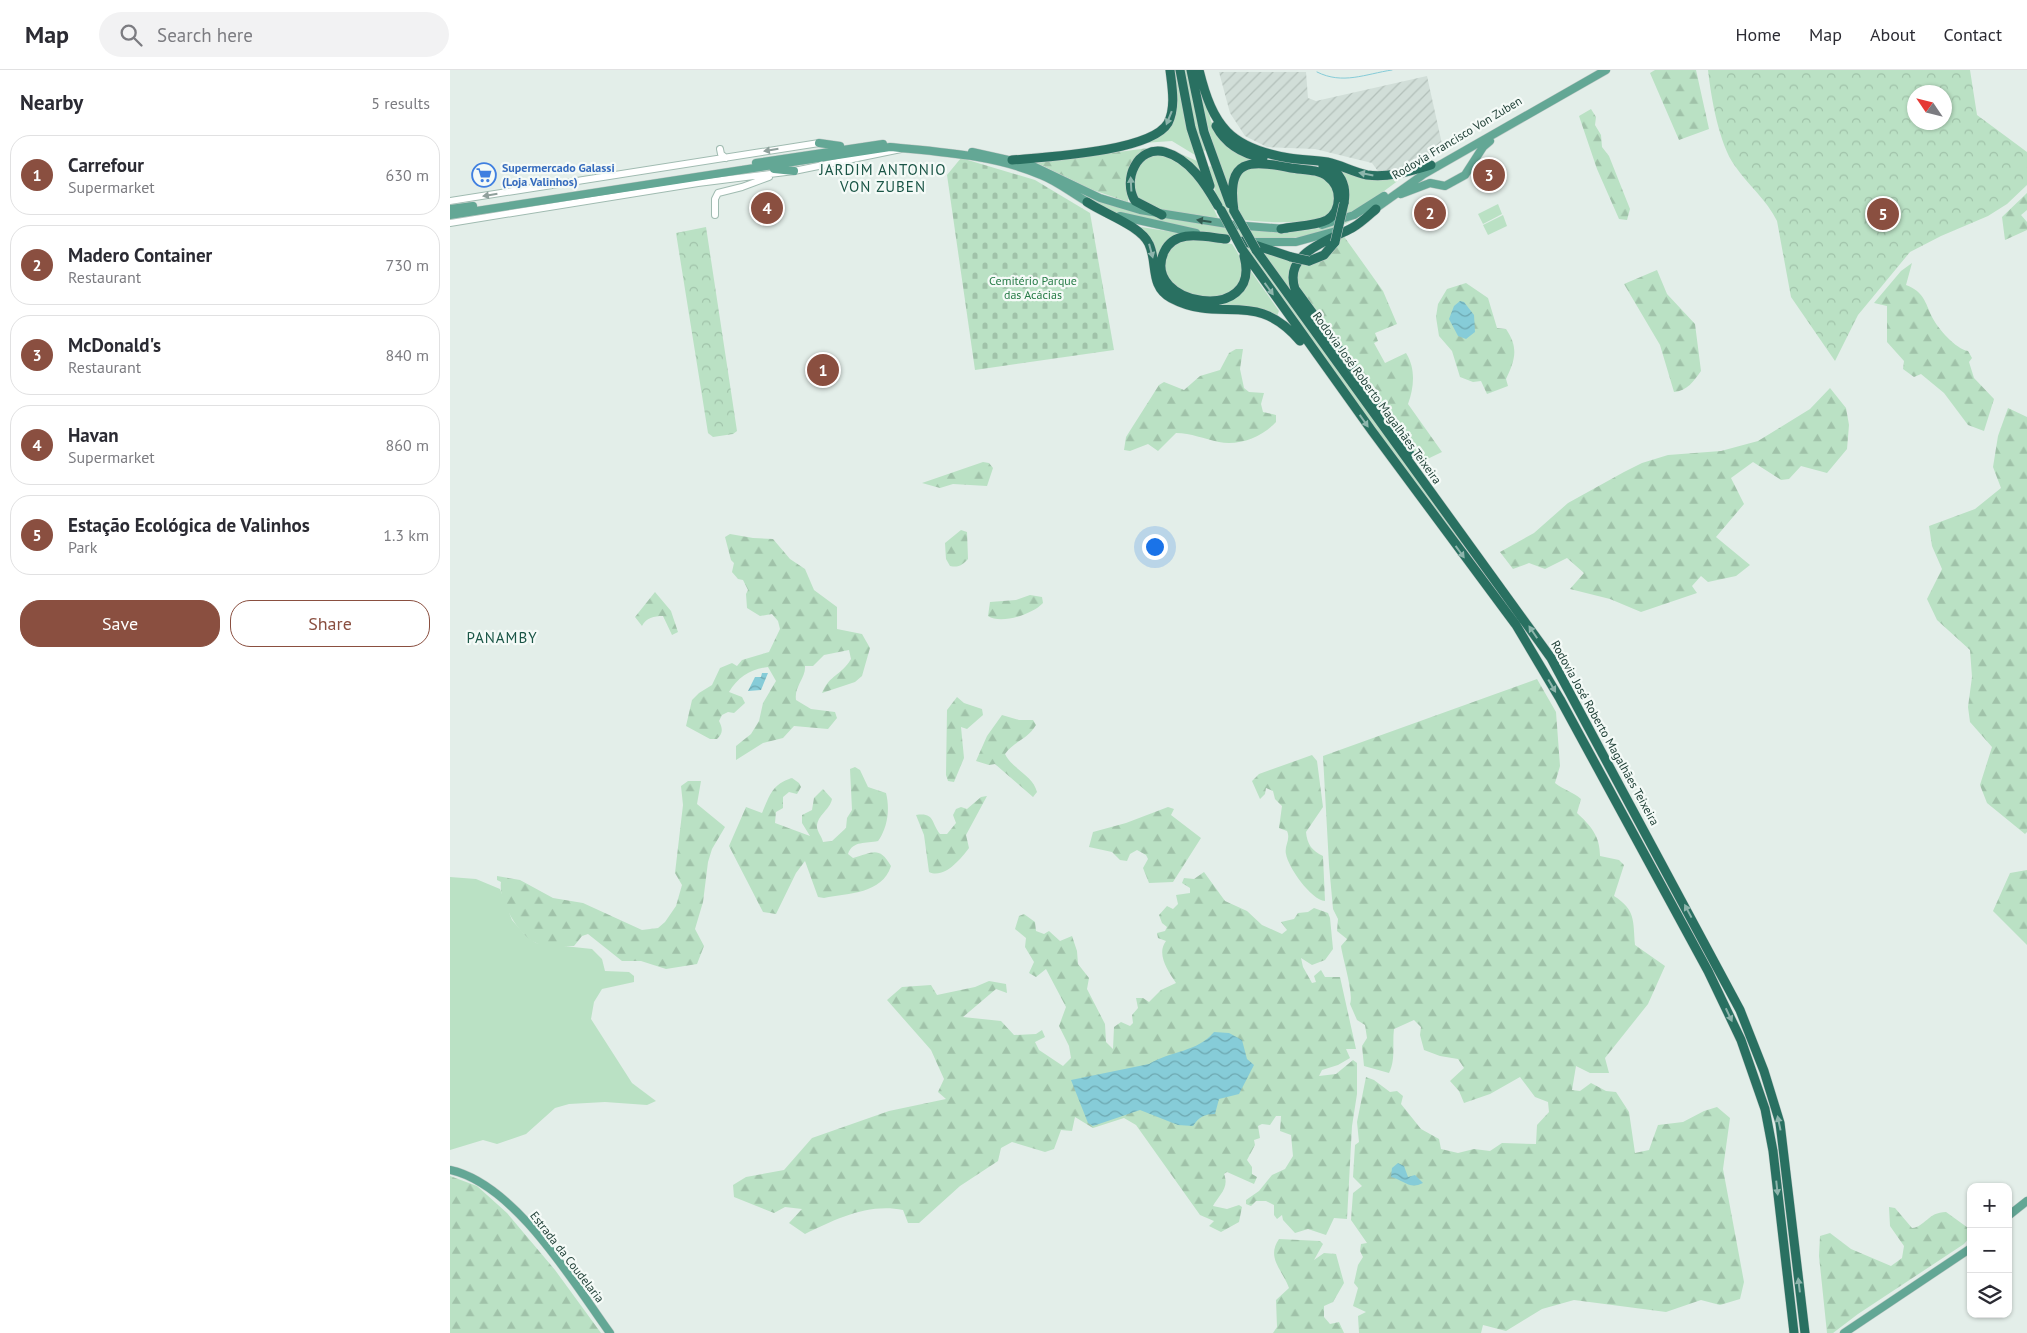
<!DOCTYPE html>
<meta charset="utf-8">
<style>
body{margin:0;font-family:"PT Sans",sans-serif;background:#f2f2f3;color:#2b2b33}
.controls{position:absolute;right:15px;bottom:15px;display:grid;overflow:hidden;border-radius:10px;box-shadow:0 1px 4px #0004}
.controls button{width:45px;height:45px;display:grid;place-items:center;padding:0;border:0;border-bottom:1px solid #e1e1e2;background:#fff;color:#2b2b33;font:25px sans-serif}
.compass{position:absolute;left:1457px;top:15px;width:45px;height:45px;border-radius:50%;background:#fff;box-shadow:0 1px 4px #0004;rotate:305deg}
.you{position:absolute;left:704px;top:476px;width:18px;height:18px;margin:-12px;border:4px solid #fff;border-radius:50%;background:#1a73e8;box-shadow:0 0 0 8px #1a73e833}
.badge{display:grid;place-items:center;width:32px;height:32px;border-radius:50%;background:#8a4f40;color:#fff;font-size:16px;font-weight:700}
.pin{position:absolute;translate:-50% -50%;border:2px solid #fff;box-shadow:0 1px 5px #0006}
.list{margin:0;padding:0;list-style:none}
h2{display:flex;justify-content:space-between;align-items:center;height:65px;margin:0;padding:0 20px;font-size:21px}
h2 small{font-size:16px;font-weight:400;color:#7c7c81}
.list li{display:grid;grid-template-columns:32px 1fr auto;gap:15px;align-items:center;box-sizing:border-box;height:80px;margin:0 10px 10px;padding:0 10px;border:1px solid #e1e1e2;border-radius:20px}
.list b{display:block;font-size:19px;white-space:nowrap}
.list p{margin:0;font-size:16px;white-space:nowrap;color:#7c7c81}
.list em{font-size:16px;font-style:normal;color:#7c7c81}
.actions{display:flex;gap:10px;padding:15px 20px}
.actions a{flex:1;padding:11px 0;border:1px solid #8a4f40;border-radius:20px;text-align:center;font-size:18px;color:#8a4f40}
.actions .main{background:#8a4f40;color:#fff}
.icon{flex:none;width:28px;height:28px;fill:none;stroke:currentColor;stroke-width:2;stroke-linecap:round;stroke-linejoin:round}
.map{position:relative;flex:none;width:1577px;height:1263px;overflow:hidden}
header{display:flex;align-items:center;gap:30px;box-sizing:border-box;height:70px;padding:0 25px;background:#fff;border-bottom:1px solid #e1e1e2}
header strong{font-size:24px}
nav{display:flex;gap:28px;margin-inline-start:auto;font-size:18px}
.search{width:350px;height:45px;background:#f2f2f3;display:flex;align-items:center;gap:12px;box-sizing:border-box;padding:0 18px;border-radius:28px;color:#7c7c81;font-size:19px}
main{display:flex}
aside{flex:1;background:#fff}
.map>svg:first-child{display:block}
.industrial{fill:url(#industrial-furrows)}
.grass{fill:#bae1c4}
.forest{fill:url(#forest-firs)}
.cemetery{fill:url(#cemetery-stones)}
.park{fill:url(#park-crowns);fill-rule:evenodd}
.water{fill:url(#water-waves)}
.lines{fill:none;stroke-linecap:round;stroke-linejoin:round}
.stream{stroke:#86ccd8;stroke-width:1}
.secondary-casing{stroke:#a0bbb1;stroke-width:8}
.primary-casing{stroke:#c1cac7;stroke-width:9}
.motorway-casing{stroke:#c1cac7;stroke-width:10}
.secondary{stroke:#fff;stroke-width:6}
.primary{stroke:#63a795;stroke-width:8}
.motorway{stroke:#297061;stroke-width:9}
.motorway-bridge-casing{stroke:#c1cac7;stroke-width:10;stroke-linecap:butt}
.motorway-bridge{stroke:#297061;stroke-width:9}
.oneway{fill:#8eb5ac}
.oneway2{fill:#90a09c}
.oneway3{fill:#325a4f}
.labels{text-anchor:middle;stroke-width:4.5;stroke-linejoin:round;paint-order:stroke}
.street-label{font-size:12px;fill:#214138;stroke:#f4faf7}
.shop-label{font-size:12px;font-weight:bold;fill:#366cbe;stroke:#f4faf7;text-anchor:start}
.park-label{font-size:12px;fill:#277c47;stroke:#f4faf7}
.quarter-label{font-size:15px;letter-spacing:1px;fill:#1a5546;stroke:#f4faf7}
</style>
<header>
<strong>Map</strong>
<div class="search"><svg class="icon" aria-label="search" viewBox="0 0 24 24"><circle cx="10" cy="10" r="6"/><path d="M15 15l6 6"/></svg>Search here</div>
<nav><a>Home</a><a>Map</a><a>About</a><a>Contact</a></nav>
</header>
<main>
<aside>
<h2>Nearby<small>5 results</small></h2>
<ul class="list">
<li><span class="badge">1</span><div><b>Carrefour</b><p>Supermarket</p></div><em>630 m</em></li>
<li><span class="badge">2</span><div><b>Madero Container</b><p>Restaurant</p></div><em>730 m</em></li>
<li><span class="badge">3</span><div><b>McDonald's</b><p>Restaurant</p></div><em>840 m</em></li>
<li><span class="badge">4</span><div><b>Havan</b><p>Supermarket</p></div><em>860 m</em></li>
<li><span class="badge">5</span><div><b>Estação Ecológica de Valinhos</b><p>Park</p></div><em>1.3 km</em></li>
</ul>
<div class="actions"><a class="main">Save</a><a>Share</a></div>
</aside>
<div class="map">
<svg width="1577" height="1263" viewBox="0 0 1577 1263">
<defs>
<pattern id="industrial-furrows" width="10" height="10" patternUnits="userSpaceOnUse" patternTransform="scale(1.25)"><rect width="10" height="10" fill="#d1ded8"/><path d="M-1 1l2-2M0 10L10 0M9 11l2-2" fill="none" stroke="#b3c0ba"/></pattern>
<pattern id="forest-firs" width="22" height="20" patternUnits="userSpaceOnUse" patternTransform="scale(1.25)"><rect width="22" height="20" fill="#bae1c4"/><path d="M5 1l3.5 6h-7zM16 11l3.5 6h-7z" fill="#a0c2a9"/></pattern>
<pattern id="cemetery-stones" width="16" height="16" patternUnits="userSpaceOnUse" patternTransform="scale(1.25)"><rect width="16" height="16" fill="#bae1c4"/><path d="M2 7V4a2 2 0 0 1 4 0v3zM10 15v-3a2 2 0 0 1 4 0v3z" fill="#a0c2a9"/></pattern>
<pattern id="park-crowns" width="20" height="18" patternUnits="userSpaceOnUse" patternTransform="scale(1.25)"><rect width="20" height="18" fill="#bae1c4"/><path d="M2 6a3 3 0 1 1 6 0M12 15a3 3 0 1 1 6 0" fill="none" stroke="#a0c2a9"/></pattern>
<pattern id="water-waves" width="16" height="10" patternUnits="userSpaceOnUse" patternTransform="scale(1.25)"><rect width="16" height="10" fill="#86ccd8"/><path d="M0 5q4-4 8 0t8 0" fill="none" stroke="#6da7b0"/></pattern>
</defs>
<rect width="100%" height="100%" fill="#e3eee9"/>
<path class="industrial" d="M769 2H856L858 28 866 31 977 6 992 74 980 88 953 101 930 104 922 93 865 79 817 77 795 66 780 43Z"/>
<path class="grass" d="M722 0H725C730 26 736 57 745 85L722 71 693 73 720 54Z
M732 0H738L757 80 753 81 748 73Z
M747 0 761 51 769 65 808 89 797 93 780 122C766 82 750 42 747 0Z
M711 84C743 99 754 116 768 148L708 139 688 130 681 110 692 89Z
M762 96 783 149 778 148 766 124 758 97Z
M801 96 872 105 880 110 886 132 878 146C849 154 824 153 794 150 782 129 779 111 801 96Z
M888 98 951 106 953 107 914 136 895 144Z
M608 110 701 145 772 156 838 162 859 160 876 157 914 143C857 181 791 170 727 157 706 152 684 150 664 142 644 134 626 121 608 110Z
M1048 134 1052 144 1033 154 1028 144Z
M1053 145 1057 156 1038 165 1033 155Z
M691 157 729 163 721 169 711 209C717 222 764 241 776 231 785 223 794 209 800 200L829 241 827 246 806 238H773L725 227 712 218 696 164Z
M738 167 782 174C795 194 795 196 787 218L762 230 731 221 714 204 717 180Z
M797 173 1014 472 1009 476 792 176Z
M816 181 845 191 896 292 931 347 814 184Z
M0 807 26 809 50 819 62 850 76 866 86 873 142 879 152 889 155 901 179 902 184 906V912L152 919 144 932 141 949 182 1013 206 1031 197 1035 155 1032 119 1034 105 1038 76 1064 47 1074 33 1070 0 1080Z"/>
<path class="forest" d="M1205 0H1246L1259 59 1229 70 1200 3Z
M1141 39 1146 47 1145 55 1151 65 1152 77 1159 86 1180 139 1177 150 1169 149 1147 99 1129 46Z
M713 76 747 91 752 105 726 84H693L678 123V132L643 120 587 93Z
M1577 123V140L1571 145 1577 152V160L1555 170 1552 147Z
M893 165 933 221 947 254 925 263 928 271 924 273 935 293 956 283C966 299 964 317 958 334L992 382 969 393 912 303 863 243 845 211 851 192 857 193Z
M1462 193 1456 215C1474 222 1475 232 1482 247 1488 259 1506 279 1518 281L1522 288 1519 292 1524 308 1544 329 1534 361 1518 355 1494 323 1471 304 1464 307 1453 299 1454 291 1437 272V236L1424 233 1451 201Z
M1207 200 1217 224 1245 254 1251 301C1244 311 1237 321 1224 322L1210 275 1174 214Z
M1016 213 1038 228 1047 258 1056 259C1069 278 1065 290 1056 309L1058 316 1037 324 1031 311 1023 312 1010 307 1002 281 989 266 986 247 988 234 997 219Z
M786 279H793L790 299 794 318 799 322 814 323 811 334 813 342 826 345V352C812 367 789 376 769 372 754 369 741 363 726 363L708 381 698 374 680 381 674 380 676 367 709 315 714 312 734 320 750 306 770 300 779 283Z
M1380 318 1396 338 1399 355 1397 379 1377 403 1351 396 1339 409 1331 410 1303 392 1281 408 1294 434 1266 467 1300 495 1286 506 1258 512 1251 506 1242 516 1247 523 1191 542 1160 529 1120 519 1134 503 1117 488 1095 499 1079 493 1063 499 1050 482 1084 463 1118 433 1174 402 1192 393 1218 385 1271 381 1308 371 1360 339Z
M1558 338 1577 347V762L1575 764 1537 733 1530 715 1542 677 1520 652 1518 637 1522 607 1520 580 1487 550 1477 529 1492 499 1482 476 1479 456 1525 439 1551 418 1543 397 1548 366Z
M533 392 539 393 543 398 537 416 503 414 490 418 472 413Z
M511 460 517 462 518 489C512 495 509 498 500 496L496 489 495 473Z
M280 464 303 468 323 469 340 489 355 499 364 520 387 537V559L412 564 420 578 412 606 405 612 372 623C380 604 391 606 401 589L399 580 374 585 363 596H355C356 608 344 616 346 630L361 639 385 642 387 648 378 659 344 656 333 668 313 673 286 690V676L301 664 309 651 313 633 326 611 318 597C301 599 288 607 279 622L292 627 295 633 284 643 278 642 272 645 269 651C273 659 273 663 267 669H260L236 656 242 630 249 623 262 615 270 598 282 593 287 596 292 590 319 582 330 559 328 551 322 544 310 546 297 538 296 524 298 520 293 510 288 509 282 502 284 493 281 490 275 467Z
M205 522 221 541 228 562 222 565 213 546C204 546 196 548 192 556L185 547Z
M580 525 592 527 593 533C583 544 551 555 538 546L540 532 566 530Z
M1087 609 1106 642 1110 696 1105 713C1114 720 1123 722 1131 729L1127 743C1141 756 1150 766 1150 786L1169 790 1174 795 1164 826C1186 840 1183 851 1185 875L1215 896 1198 934 1155 988 1159 1003H1140L1126 996 1122 1020 1130 1021 1141 1013 1156 1021 1166 1022 1179 1042 1185 1083 1199 1080 1208 1055 1233 1052 1254 1041 1267 1037 1280 1048 1273 1099 1294 1212 1290 1229 1270 1235 1251 1230 1216 1242 1124 1230 1092 1239 1056 1261 1033 1255 1031 1263H909L908 1246 916 1242 903 1236 908 1218 904 1213 908 1195 913 1187 910 1181 911 1174 917 1173 901 1150 903 1123 912 1116 903 1107 905 1075 909 1072 907 1052 916 1007 924 1010 940 1022 947 1021 953 1026 951 1034 971 1059 989 1069 991 1079 1008 1083 1024 1079 1040 1081 1052 1073 1086 1074 1087 1055 1099 1042 1098 1032 1085 1027 1070 1007 1040 1024 1014 1033 1009 1021 1000 1011 1014 998 1008 989 990 986 974 980 970 965 971 957 964 950 944 959C942 974 946 989 939 1003L914 996 912 976 917 968 915 955 907 950 900 934C904 924 893 890 891 876L897 869 887 861 888 849 883 839 879 795 873 686Z
M507 627 514 633 532 639 533 645 517 659 511 657 514 688 504 712 498 711 496 705 497 640Z
M552 645 569 650H583L586 655C577 670 564 671 555 684 562 699 583 705 587 722L583 727 545 694 539 695 526 691 537 666Z
M862 685 867 691 873 737 856 762C857 774 862 781 873 786L875 831C861 830 838 797 836 784 834 775 841 770 837 761L829 758 832 736 825 729 823 721 816 718 815 724 810 729 802 711 809 704Z
M405 697 410 700 418 717 436 723C440 739 438 757 428 771 416 774 403 770 398 784L403 788C422 783 429 775 441 796 432 824 399 823 374 828L368 827 355 791 346 803 326 844 313 842 279 776 296 737 312 743C320 725 322 714 342 708L349 713 351 717 347 724 339 722 333 727V738L326 742 325 753 360 766 352 753V745L362 740 364 728 373 719 382 729C380 740 367 745 367 757 367 761 372 767 373 772L382 771 396 758 397 748 402 740 400 699Z
M238 711H251L247 734 275 757 262 779 258 792 253 832 245 859 254 876 247 894 216 899 191 891H172L138 864 132 866 124 876C113 876 95 878 84 872 68 864 48 830 51 812L47 810V806L70 810 103 828 133 833 192 860 208 858 215 852 226 836 232 815 225 803 233 735 231 716Z
M537 726 516 765 519 778C510 790 494 809 479 802L474 765 466 745C485 742 481 753 490 764H497L506 753 503 745 506 739 511 737 517 739 531 727Z
M718 737 724 739 721 745 751 768 723 812 699 813 693 798 698 789 696 785 687 780 680 784 677 791 670 790 662 782 639 777 643 762 676 753Z
M1577 800V875L1543 841 1560 803Z
M754 802 775 831 797 841 812 855 832 864 837 860 831 852 844 849 848 843 858 842 864 838 878 843 880 848 883 879 875 890 862 895 851 888 853 897 862 913 866 912 864 906 871 900 875 907H890L906 979H896L900 988 888 995 872 1000 869 1006 886 1004 903 990 907 993V1024L902 1056 897 1149 884 1148 876 1165 858 1159 845 1163 833 1150 832 1145 827 1149 824 1145V1135L816 1131H806L801 1136 796 1134V1130L809 1121 822 1105 835 1099 843 1086 841 1065 830 1061 831 1046H826L820 1055 812 1054 808 1056 810 1068 804 1070 805 1075 797 1090 802 1097V1104L807 1107 804 1114 777 1102 774 1104C780 1118 768 1126 763 1136L777 1139 789 1135 792 1137 789 1152 771 1162 759 1156 764 1151 750 1145 686 1055 674 1048 643 1058 625 1047 622 1061 611 1060 604 1079 595 1082 562 1072 551 1078 548 1091 510 1116 469 1153H458L453 1140C418 1133 386 1149 355 1164L339 1153 352 1139 335 1137 324 1143 284 1127 283 1115 296 1107 334 1100 362 1068 439 1041 496 1029 488 1022 494 1009 481 980 437 930 452 917 481 915 487 925 525 917 539 911 556 914 557 923 546 919 513 947 551 951 564 965 586 964 592 960 595 967 585 972 589 980 613 996 621 988 619 976 609 956 616 937 596 899 586 907 579 903 584 892 575 877 576 868 565 859 569 846 574 844 585 852 586 861 594 864 599 861 610 871 622 866 627 881 628 894 639 908 637 919 655 954 656 972 663 979 664 957 671 952 680 956 683 953 682 945 688 938 686 928H693L699 932 711 920 726 913C718 901 706 884 716 871L708 868 707 863 715 861 717 857 712 853 709 845 717 836 723 839 728 834 726 825 740 823V818L732 813 734 808 744 809Z
M0 1106 27 1116 57 1143 105 1200 151 1263H0Z
M1439 1137 1445 1138 1462 1158C1475 1157 1478 1142 1496 1142L1521 1160V1166L1514 1174 1408 1244 1383 1263H1377L1369 1186 1370 1166 1380 1163 1401 1179 1441 1196 1452 1188 1454 1176 1440 1156Z
M829 1169 870 1171 873 1174 864 1190 874 1183 886 1184 894 1213 883 1232 874 1236V1247L880 1254 889 1252 894 1263H823L827 1257 826 1230 839 1218C832 1199 816 1188 829 1169Z"/>
<path class="cemetery" d="M511 88 585 110 640 143 664 280 525 300 497 105Z"/>
<path class="park" d="M1258 0H1520L1527 45 1577 82V115L1557 134 1538 146 1491 166 1460 182 1408 245 1385 291 1341 227 1327 151C1317 130 1298 115 1285 96 1269 74 1261 27 1258 0ZM1464 22H1494V52H1464Z
M256 157 287 361 283 364 263 367 258 363 226 163Z"/>
<path class="water" d="M1010 231 1014 232 1024 245 1025 262 1016 269 1008 266 999 249 1004 236Z
M312 603H318L311 620 298 621 305 607H311Z
M764 962 779 963 792 970 797 989 804 995 789 1024 769 1029 765 1044C754 1044 749 1047 743 1056L728 1055 690 1040 643 1056 638 1053 621 1010 699 994C720 981 748 982 764 962Z
M948 1093 954 1096 958 1107 965 1105 973 1113C959 1120 954 1110 941 1107L942 1098Z"/>
<g class="lines">
<path class="stream" d="M867 2C893 15 915 4 942 0"/>
<g class="secondary-casing">
<path id="secondary" d="M270 79 271 84 276 88
M0 131 369 73
M265 145V129L268 123 292 117 319 107
M0 153 248 113 344 101 451 79"/>
</g>
<g class="primary-casing">
<path id="primary" d="M369 73 390 76
M522 82 581 95 650 128 690 140 784 155 836 159
M306 93 433 74
M324 99 344 101
M951 124 980 113 995 116 1015 105 1033 77 1040 71
M0 139 23 136
M922 141 974 104 1156 0
M0 145 440 77C490 82 545 85 591 105 609 112 624 125 641 134
M670 146 746 163
M872 155 904 145 934 126
M800 172H846L886 161
M0 1100C65 1114 123 1212 160 1263
M1558 1146 1577 1131
M1394 1263 1521 1178"/>
</g>
<g class="motorway-casing">
<path id="motorway" d="M730 0 741 58 760 116
M741 0 754 62 780 134
M749 0C763 57 780 78 839 88 851 90 864 90 877 92 891 95 903 102 917 105 939 108 960 101 981 95
M766 56C776 75 792 84 813 88
M562 90C595 87 701 82 718 53 726 37 722 17 720 0
M873 96C891 100 897 116 894 133
M637 132C655 144 691 156 699 174 708 193 699 216 721 228 772 255 805 218 850 271
M926 139C918 146 911 153 902 158 878 171 833 183 845 219L907 304 960 384
M784 141C776 88 799 90 841 98 853 100 869 99 878 107 892 117 892 141 877 150 865 156 845 156 831 159
M712 145 685 131C672 110 687 75 715 82 740 89 756 115 768 136
M776 169C755 167 725 158 714 182 690 236 813 256 794 186
M793 171 841 187
M792 179 922 361 1066 555 1110 629 1258 901 1291 970 1315 1039 1323 1081 1344 1263
M806 180 1101 588 1290 940 1314 1001 1330 1053 1355 1263
M859 191 874 185 885 172"/>
</g>
<use href="#secondary" class="secondary"/>
<use href="#primary" class="primary"/>
<use href="#motorway" class="motorway"/>
<g class="motorway-bridge-casing">
<path id="motorway-bridge" d="M771 140 792 179
M784 141 806 180
M885 172 894 133
M841 187 859 191"/>
</g>
<use href="#motorway-bridge" class="motorway-bridge"/>
</g>
<defs><path id="oneway-solid" d="M-6-.8H1V-3.2L6.5 0L1 3.2V.8H-6Z" transform="scale(1.25)"/></defs>
<g class="oneway">
<use href="#oneway-solid" transform="translate(719 48) rotate(112)"/>
<use href="#oneway-solid" transform="translate(916 104) rotate(-169)"/>
<use href="#oneway-solid" transform="translate(681 114) rotate(-93)"/>
<use href="#oneway-solid" transform="translate(701 181) rotate(75)"/>
<use href="#oneway-solid" transform="translate(819 219) rotate(54)"/>
<use href="#oneway-solid" transform="translate(914 351) rotate(55)"/>
<use href="#oneway-solid" transform="translate(1010 482) rotate(54)"/>
<use href="#oneway-solid" transform="translate(1083 562) rotate(-124)"/>
<use href="#oneway-solid" transform="translate(1102 616) rotate(60)"/>
<use href="#oneway-solid" transform="translate(1238 841) rotate(-118)"/>
<use href="#oneway-solid" transform="translate(1279 945) rotate(65)"/>
<use href="#oneway-solid" transform="translate(1329 1053) rotate(-102)"/>
<use href="#oneway-solid" transform="translate(1327 1118) rotate(84)"/>
<use href="#oneway-solid" transform="translate(1349 1215) rotate(-97)"/>
</g>
<g class="oneway2">
<use href="#oneway-solid" transform="translate(321 80) rotate(171)"/>
<use href="#oneway-solid" transform="translate(40 125) rotate(171)"/>
</g>
<use class="oneway3" href="#oneway-solid" transform="translate(754 151) rotate(-172)"/>
<defs>
<g id="supermarket-ring" transform="scale(1.25)"><circle r="9.5" fill="#f4faf7" stroke="#3f7fe0" stroke-width="1.5"/><path d="M-6-5.5h2.5l.6 2H6L4.5 2H-2.5L-4.4-4H-6ZM-1.5 3.2a1.3 1.3 0 1 0 .1 0ZM3 3.2a1.3 1.3 0 1 0 .1 0Z" fill="#3f7fe0"/></g>
</defs>
<g fill-rule="evenodd">
<use href="#supermarket-ring" x="34" y="105"/>
</g>
<g class="labels">
<g class="street-label">
<text transform="translate(1007 68) rotate(-31)" y="4">Rodovia Francisco Von Zuben</text>
<text transform="translate(927 328) rotate(54)" y="4">Rodovia José Roberto Magalhães Teixeira</text>
<text transform="translate(1155 663) rotate(61)" y="4">Rodovia José Roberto Magalhães Teixeira</text>
<text transform="translate(117 1187) rotate(52)" y="4">Estrada da Coudelaria</text>
</g>
<g class="shop-label">
<text x="52" y="102">Supermercado Galassi<tspan x="52" dy="14">(Loja Valinhos)</tspan></text>
</g>
<g class="park-label">
<text x="583" y="215">Cemitério Parque<tspan x="583" dy="14">das Acácias</tspan></text>
</g>
<g class="quarter-label">
<text x="433" y="105">JARDIM ANTONIO<tspan x="433" dy="17">VON ZUBEN</tspan></text>
<text x="52" y="573">PANAMBY</text>
</g>
</g>
</svg>
<div class="controls">
<button>+</button>
<button>−</button>
<button><svg class="icon" aria-label="layers" viewBox="0 0 24 24"><path d="M12 4l9 5-9 5-9-5zM3 14l9 5 9-5"/></svg></button>
</div>
<svg class="compass" viewBox="-18 -18 36 36"><path d="M0-13l5 13h-10z" fill="#e53935"/><path d="M0 13l5-13h-10z" fill="#7c7c81"/></svg>
<div class="you"></div>
<div class="pin badge" style="left:373px;top:300px">1</div>
<div class="pin badge" style="left:980px;top:143px">2</div>
<div class="pin badge" style="left:1039px;top:105px">3</div>
<div class="pin badge" style="left:317px;top:138px">4</div>
<div class="pin badge" style="left:1433px;top:144px">5</div>
</div>
</main>
